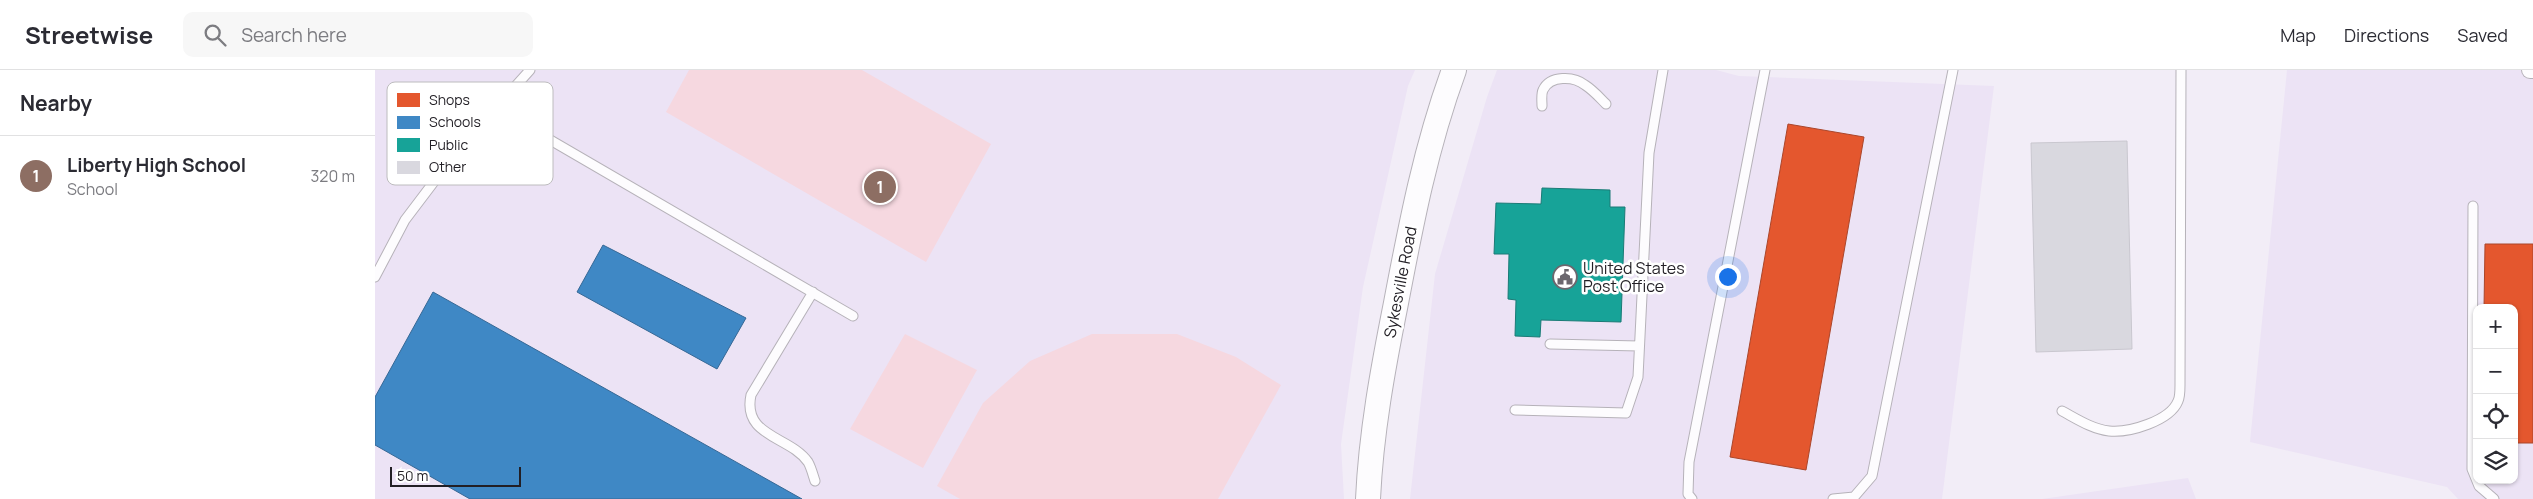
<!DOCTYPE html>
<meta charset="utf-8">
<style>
body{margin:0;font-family:Manrope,sans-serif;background:#f7f7f7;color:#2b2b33}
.controls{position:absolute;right:15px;bottom:15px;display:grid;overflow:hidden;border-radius:10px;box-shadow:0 1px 4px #0004}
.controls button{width:45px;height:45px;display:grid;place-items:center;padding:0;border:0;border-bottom:1px solid #e1e1e2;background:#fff;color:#2b2b33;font:25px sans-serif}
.scale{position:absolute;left:15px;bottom:12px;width:131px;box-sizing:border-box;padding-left:5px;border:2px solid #221f25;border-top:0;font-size:14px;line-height:18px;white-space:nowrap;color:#221f25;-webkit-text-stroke:4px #fff;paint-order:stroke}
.you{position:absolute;left:1352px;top:206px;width:18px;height:18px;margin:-12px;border:4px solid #fff;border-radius:50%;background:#1a73e8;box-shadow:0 0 0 8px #1a73e833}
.badge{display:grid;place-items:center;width:32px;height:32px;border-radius:50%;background:#db2777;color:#fff;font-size:16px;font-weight:700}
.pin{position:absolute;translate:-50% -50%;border:2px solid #fff;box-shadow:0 1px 5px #0006}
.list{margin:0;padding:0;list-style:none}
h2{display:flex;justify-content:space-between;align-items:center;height:65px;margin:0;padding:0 20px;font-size:21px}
h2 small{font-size:16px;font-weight:400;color:#7c7c81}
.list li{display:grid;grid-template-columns:32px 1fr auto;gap:15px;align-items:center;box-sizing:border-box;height:80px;padding:0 20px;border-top:1px solid #e1e1e2}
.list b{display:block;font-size:19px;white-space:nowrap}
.list p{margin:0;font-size:16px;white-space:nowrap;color:#7c7c81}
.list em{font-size:16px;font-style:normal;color:#7c7c81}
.icon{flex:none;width:28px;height:28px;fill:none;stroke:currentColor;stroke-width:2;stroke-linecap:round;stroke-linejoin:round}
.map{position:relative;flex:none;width:2158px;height:429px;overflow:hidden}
header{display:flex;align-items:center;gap:30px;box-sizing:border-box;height:70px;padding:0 25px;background:#fff;border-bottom:1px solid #e1e1e2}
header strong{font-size:24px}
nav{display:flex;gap:28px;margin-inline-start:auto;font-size:18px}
.search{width:350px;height:45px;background:#f7f7f7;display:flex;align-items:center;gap:12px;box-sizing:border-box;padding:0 18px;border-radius:10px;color:#7c7c81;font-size:19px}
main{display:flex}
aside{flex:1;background:#fff}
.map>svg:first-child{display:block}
.built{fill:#ece3f5;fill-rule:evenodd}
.green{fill:#f6d8e0}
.shops{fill:#e4572e;stroke:#aa462b}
.schools{fill:#3f88c5;stroke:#366895}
.public{fill:#17a398;stroke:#1a7b76}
.building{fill:#d9d8df;stroke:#c9c7cf}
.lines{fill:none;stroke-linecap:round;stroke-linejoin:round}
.service-casing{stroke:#b6b2b9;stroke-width:11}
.minor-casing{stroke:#b6b2b9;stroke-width:18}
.secondary-casing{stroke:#b6b2b9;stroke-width:26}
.service{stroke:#fdfcfe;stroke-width:9}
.minor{stroke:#fdfcfe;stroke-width:16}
.secondary{stroke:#fdfcfe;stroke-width:24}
.labels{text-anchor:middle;stroke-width:5;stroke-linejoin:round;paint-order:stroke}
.poi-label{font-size:16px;fill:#221f25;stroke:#fff;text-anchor:start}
.street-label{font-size:16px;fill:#221f25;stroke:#fff}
.key{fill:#fff;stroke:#bdbcbe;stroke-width:1}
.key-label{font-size:14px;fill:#221f25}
</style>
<header>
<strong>Streetwise</strong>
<div class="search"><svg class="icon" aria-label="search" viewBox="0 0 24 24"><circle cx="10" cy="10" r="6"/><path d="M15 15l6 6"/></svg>Search here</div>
<nav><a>Map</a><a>Directions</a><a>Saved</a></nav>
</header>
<main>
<aside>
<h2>Nearby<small></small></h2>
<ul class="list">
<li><span class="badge" style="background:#8d6e63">1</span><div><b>Liberty High School</b><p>School</p></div><em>320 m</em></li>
</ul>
</aside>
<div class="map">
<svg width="2158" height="429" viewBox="0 0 2158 429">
<rect width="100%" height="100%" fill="#f2edf7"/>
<path class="built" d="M0 0H1040L1033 16 988 217 966 374 969 429H0Z
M1122 0H1341L1364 6 1619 16 1567 429H1035L1060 204 1112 27Z
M1912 0H2158V429H2083L2072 417 1875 372ZM2102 238H2139V410H2102Z
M1813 408 1821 429H1667Z"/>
<path class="green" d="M314 0H487L616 74 551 192 291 42Z
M530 264 602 300 548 398 475 359Z
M717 264H802L861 287 906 315 843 429H585L562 416 608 333 655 291Z"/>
<path class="shops" d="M1413 54 1489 67 1431 400 1355 387Z
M2110 174H2158V373H2139V238H2109Z"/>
<path class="schools" d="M228 175 371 248 342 299 202 222Z
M58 222 427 429H95L0 375V327Z"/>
<path class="public" d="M1167 118 1235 120V137H1250L1246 252 1166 250 1165 267 1140 266 1141 230 1133 229 1134 184H1119L1121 133 1166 134Z"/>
<path class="building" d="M1752 71 1757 279 1661 282 1656 73Z"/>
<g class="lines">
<g class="service-casing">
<path id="service" d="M1167 36C1167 31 1166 24 1168 20 1175 5 1199 6 1210 15 1218 20 1224 27 1231 34
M122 39 478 246
M2098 136 2097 399 2104 416 2119 429
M0 207 30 150 83 80 155 0
M438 222 376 325C367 367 415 366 433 392 436 397 438 405 440 411
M1175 274 1264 276
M1140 340 1251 343 1263 307 1274 83 1288 0
M1687 341C1702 349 1717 359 1734 361 1754 363 1795 351 1803 331 1805 327 1805 320 1805 315L1806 0
M1317 429 1313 424 1314 392 1390 0
M1458 429 1479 427 1497 406 1578 0"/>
</g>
<g class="minor-casing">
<path id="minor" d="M2155 0H2158"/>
</g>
<g class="secondary-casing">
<path id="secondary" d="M993 429C996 363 1008 298 1021 233 1036 154 1051 76 1079 0"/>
</g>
<use href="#service" class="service"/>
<use href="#minor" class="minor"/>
<use href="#secondary" class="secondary"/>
</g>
<defs>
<g id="civic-ring" transform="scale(1.25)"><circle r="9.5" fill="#fff" stroke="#6b676e" stroke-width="1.5"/><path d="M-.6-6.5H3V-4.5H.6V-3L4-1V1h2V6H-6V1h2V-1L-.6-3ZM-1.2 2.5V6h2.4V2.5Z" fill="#6b676e"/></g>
</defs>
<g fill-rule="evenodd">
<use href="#civic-ring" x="1190" y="207"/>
</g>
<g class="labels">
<g class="poi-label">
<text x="1208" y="204">United States<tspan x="1208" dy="18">Post Office</tspan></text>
</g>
<g class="street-label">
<text transform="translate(1025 212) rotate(-79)" y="6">Sykesville Road</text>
</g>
</g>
<rect x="12" y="12" width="166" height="103" rx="8" class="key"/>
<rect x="22" y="23" width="23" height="14" fill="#e4572e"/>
<rect x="22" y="46" width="23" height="13" fill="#3f88c5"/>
<rect x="22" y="68" width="23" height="14" fill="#17a398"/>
<rect x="22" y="91" width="23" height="13" fill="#d9d8df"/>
<g class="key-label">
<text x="54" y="35">Shops</text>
<text x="54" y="57">Schools</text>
<text x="54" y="80">Public</text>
<text x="54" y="102">Other</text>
</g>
</svg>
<div class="controls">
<button>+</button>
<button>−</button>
<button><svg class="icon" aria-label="locate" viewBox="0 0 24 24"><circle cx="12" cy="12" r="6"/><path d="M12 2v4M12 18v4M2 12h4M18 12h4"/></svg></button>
<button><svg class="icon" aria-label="layers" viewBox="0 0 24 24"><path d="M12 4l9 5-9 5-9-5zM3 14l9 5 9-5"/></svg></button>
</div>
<div class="scale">50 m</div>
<div class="you"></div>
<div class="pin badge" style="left:505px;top:117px;background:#8d6e63">1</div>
</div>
</main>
